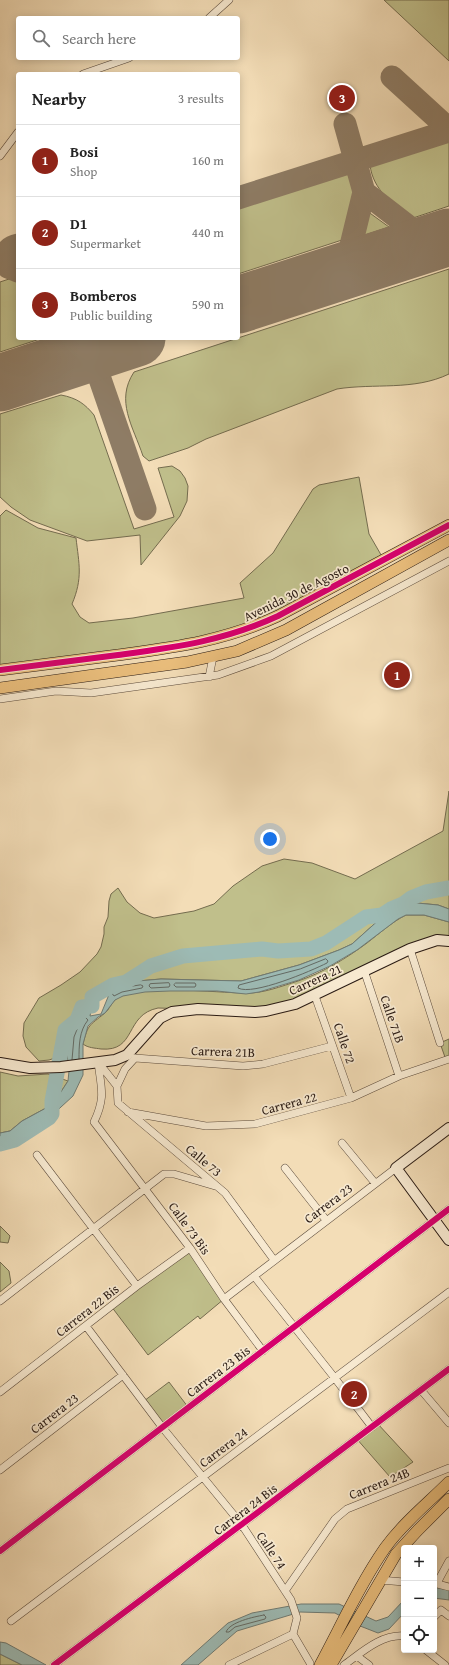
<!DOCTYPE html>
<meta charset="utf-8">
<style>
body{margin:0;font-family:"Gentium Book Plus",serif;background:#f6f6f6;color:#222}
.controls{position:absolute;right:12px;bottom:12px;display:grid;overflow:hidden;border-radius:4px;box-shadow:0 2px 10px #0003}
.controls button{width:36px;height:36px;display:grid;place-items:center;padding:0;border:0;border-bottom:1px solid #e0e0e0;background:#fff;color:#222;font:20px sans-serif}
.you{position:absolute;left:270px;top:839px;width:14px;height:14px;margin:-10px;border:3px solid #fff;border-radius:50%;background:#1a73e8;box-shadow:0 0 0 6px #1a73e833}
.badge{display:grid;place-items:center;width:26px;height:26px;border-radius:50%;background:#8f2418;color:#fff;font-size:13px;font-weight:700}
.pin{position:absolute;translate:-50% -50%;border:2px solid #fff;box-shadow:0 1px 4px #0006}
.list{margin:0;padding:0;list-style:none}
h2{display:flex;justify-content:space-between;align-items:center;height:52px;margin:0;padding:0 16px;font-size:17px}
h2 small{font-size:13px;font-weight:400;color:#767676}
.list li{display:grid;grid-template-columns:26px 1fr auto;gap:12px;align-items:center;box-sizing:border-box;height:72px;padding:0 16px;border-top:1px solid #e0e0e0}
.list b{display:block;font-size:15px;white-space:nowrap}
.list p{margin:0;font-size:13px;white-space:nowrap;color:#767676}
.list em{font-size:13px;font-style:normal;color:#767676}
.icon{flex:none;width:22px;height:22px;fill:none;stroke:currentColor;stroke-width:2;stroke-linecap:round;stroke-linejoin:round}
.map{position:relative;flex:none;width:449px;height:1665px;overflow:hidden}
.search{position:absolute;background:#fff;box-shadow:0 2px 10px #0003;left:16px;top:16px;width:224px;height:44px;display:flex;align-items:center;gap:10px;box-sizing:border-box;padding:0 14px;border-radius:4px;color:#767676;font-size:15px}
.panel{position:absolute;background:#fff;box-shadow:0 2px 10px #0003;left:16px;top:72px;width:224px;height:268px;border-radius:4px}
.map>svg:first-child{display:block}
.green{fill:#c0bf8b;stroke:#746c4f}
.water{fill:#9dbbb5;stroke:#6f7b74;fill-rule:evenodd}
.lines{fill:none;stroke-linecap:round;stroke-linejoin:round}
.shore{stroke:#636a64;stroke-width:1}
.river{stroke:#9dbbb5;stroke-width:15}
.taxiway{stroke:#8e7c65;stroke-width:23}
.runway{stroke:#8e7c65;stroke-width:57}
.street-casing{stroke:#5c4b3c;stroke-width:8}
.secondary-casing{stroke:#291a13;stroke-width:12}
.primary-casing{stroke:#291a13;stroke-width:12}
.street{stroke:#f7e9d0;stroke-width:7}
.secondary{stroke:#f7e9d0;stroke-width:10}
.primary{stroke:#eabe7c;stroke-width:11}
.cycleway-casing{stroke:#f7e9d0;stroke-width:8}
.cycleway{stroke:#d6006c;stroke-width:6}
.labels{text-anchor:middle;stroke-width:3.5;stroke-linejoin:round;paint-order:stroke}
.street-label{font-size:13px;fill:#291a13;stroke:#f7e9d0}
</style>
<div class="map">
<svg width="449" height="1665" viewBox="0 0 449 1665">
<rect width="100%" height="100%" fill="#f3ddb7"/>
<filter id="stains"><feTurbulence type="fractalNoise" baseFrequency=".005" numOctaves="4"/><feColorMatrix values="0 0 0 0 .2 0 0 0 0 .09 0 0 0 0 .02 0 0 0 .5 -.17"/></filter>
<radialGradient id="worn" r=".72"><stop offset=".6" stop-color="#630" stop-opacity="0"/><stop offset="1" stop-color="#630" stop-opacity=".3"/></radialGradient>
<path class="green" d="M384 0H449V61Z
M449 137V206L413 218C393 205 373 190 370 165L372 162Z
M343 170 347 172C358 196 355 217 342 240L238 274V204Z
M367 211 389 227 362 236Z
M449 269V374C414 391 374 383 337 389L206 439 188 448 149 461 143 456C133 426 115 401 134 372Z
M18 276V338H43L0 352V282Z
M61 395C77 398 85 404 94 415L134 529 174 517 158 468 172 466 180 471 185 478 188 486 187 501 180 516 141 565 140 535 87 541 30 520 11 507 0 497V414Z
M359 477 369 534 384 560 234 633 0 670V516L6 510 38 528 76 538C79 564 83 578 72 604L80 617 89 623 133 618 244 598 240 583 273 553 313 489 319 485Z
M449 791V909L438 905 417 903 403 904 391 909 352 944 339 950 299 965 241 981 161 979 126 982 113 985 92 997 70 1036 67 1054 49 1060 39 1061 26 1047 23 1036 24 1023 39 998 61 985 80 972 97 954 101 947 104 934V927L108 917 109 901 111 894 118 888 127 902 140 913 154 918 194 911 214 904 233 886 262 866 284 859 312 863 355 879 443 831Z
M406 915H424L449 922V941L364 970 266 1011 158 1008C124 1015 137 1052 101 1049 95 1048 88 1048 83 1044 88 1024 89 1026 105 1013 109 1010 111 1003 116 999 138 983 217 993 245 993 262 994 282 986 298 981 322 973 347 958 367 943 380 933 392 922 406 915Z
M449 1039V1059L446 1060 440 1043Z
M0 1072 18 1076 48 1074 68 1081 57 1098 46 1108 22 1121 10 1131 0 1133Z
M0 1226 10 1236 8 1243 0 1242Z
M190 1248 224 1299 200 1319 198 1316 148 1355 111 1306Z
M0 1262 9 1271 11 1283 0 1292Z
M169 1382 188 1407 162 1427 144 1401Z
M377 1423 413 1462 390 1477 356 1438Z
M0 1654 22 1665H0Z"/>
<path class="water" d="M417 903 438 905 449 909V922L424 915H406L398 919 357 950 330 966 299 980 259 992 246 994 217 991H170L145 992 123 996 115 1000 105 1013 98 1017 88 1026 83 1044V1075L73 1096 49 1118 15 1140 0 1145V1133L10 1131 22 1121 46 1108 57 1098 68 1081 69 1071 67 1054 70 1036 82 1007 92 997 113 985 126 982 161 979 241 981 299 965 339 950 352 944 391 909 403 904ZM105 995H108V997L101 1014 90 1016 92 1006Z
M437 1588 449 1590V1600L434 1598V1589Z
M404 1600V1613L389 1629 378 1633 355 1624 335 1613 300 1612 237 1631 198 1665H181L228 1623 252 1613 301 1604H339L376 1621 388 1617Z
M0 1642 6 1643 46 1665H22L0 1654Z"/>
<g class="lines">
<path class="shore" d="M326 959 328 961 327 963C311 971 253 996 238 988L239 985 300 969Z
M169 983 170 985 169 987 151 988 149 986 150 984Z
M176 983H195L196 985 195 987H176L174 985Z
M141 985 143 986 142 988 122 992 114 996 111 992 115 989Z
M72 1060 74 1037 82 1017 84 1016 88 1020C79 1031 79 1046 79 1059
M264 1615 266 1617 265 1619 235 1627 229 1632H226C230 1622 253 1617 264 1615Z"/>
<path class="river" d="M0 1144 15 1140 49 1118 52 1114V1101L65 1030 77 1020 82 1007 92 1006V997L113 985 126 982 151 966 183 956 262 949 278 951 311 949 326 943 366 917 382 915 391 909 403 904 411 898 426 892 449 888"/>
<path class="taxiway" d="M392 77 449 129
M345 124 364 192 345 270
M364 192 430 243
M238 198 449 131
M18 245C7 247 0 258 8 267L18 271
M91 353 145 509"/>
<path class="runway" d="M238 305 449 237
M0 383 137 338"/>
<g class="street-casing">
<path id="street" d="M209 18 229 0
M83 74 129 58
M0 156 18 132
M209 677 213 657
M0 699 56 691 91 693 218 675 271 656 449 561
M410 949 440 1043
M364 970 399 1076
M315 996 351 1098
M135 1058 125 1069 117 1086 118 1103 225 1193 274 1260
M135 1058 243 1066 263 1064 332 1046
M98 1062C101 1088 106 1097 94 1122L190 1248 224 1299 263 1351
M98 1062 117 1086
M128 1112 206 1126 255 1124 351 1098 399 1076 449 1059
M342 1143 375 1183
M37 1155 137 1286
M285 1168 326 1220
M254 1276 334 1377 372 1427
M224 1299 396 1168
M0 1301 164 1174H174L215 1186
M86 1326 162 1427 242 1525 291 1600 297 1618 293 1634 310 1663
M421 1390 449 1423
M0 1392 137 1286 190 1248
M0 1470 123 1375
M0 1551 449 1209
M380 1580 404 1582
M434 1583 449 1587
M437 1583 449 1561
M285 1591 335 1519 347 1509 449 1468
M434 1617 441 1610 449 1616
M11 1621 449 1292
M426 1650 445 1665
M357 1656 369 1665
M54 1665 449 1369
M229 1665 293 1634
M344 1665C361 1653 381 1634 404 1636"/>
</g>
<g class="secondary-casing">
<path id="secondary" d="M0 1063 30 1068 61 1067 115 1060 127 1055 160 1018 172 1012 198 1009 255 1012 266 1011 295 1004 410 949 437 940 449 941
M449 1128 396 1168 449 1240"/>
</g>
<g class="primary-casing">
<path id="primary" d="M0 670C39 665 79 660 118 655 176 647 224 641 278 616L449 525
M0 688 187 662 237 651 286 630 449 540
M320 1665C341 1626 360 1584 385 1548 403 1523 428 1503 449 1482
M331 1665 396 1554 418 1530 449 1499"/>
</g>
<use href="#street" class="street"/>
<use href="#secondary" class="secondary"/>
<use href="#primary" class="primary"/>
<g class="cycleway-casing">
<path id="cycleway" d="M0 670C39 665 79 660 118 655 176 647 224 641 278 616L449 525
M0 1551 449 1209
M54 1665 449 1369"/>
</g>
<use href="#cycleway" class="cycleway"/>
</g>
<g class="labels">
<g class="street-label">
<text transform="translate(296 592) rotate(-26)" y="5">Avenida 30 de Agosto</text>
<text transform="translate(315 979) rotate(-25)" y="5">Carrera 21</text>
<text transform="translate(393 1019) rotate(71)" y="5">Calle 71B</text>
<text transform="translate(345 1043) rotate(71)" y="5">Calle 72</text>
<text transform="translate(223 1051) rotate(2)" y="5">Carrera 21B</text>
<text transform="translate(289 1103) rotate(-15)" y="5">Carrera 22</text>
<text transform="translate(204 1160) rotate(40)" y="5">Calle 73</text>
<text transform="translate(328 1203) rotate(-37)" y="5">Carrera 23</text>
<text transform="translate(190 1228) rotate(54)" y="5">Calle 73 Bis</text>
<text transform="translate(87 1310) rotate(-38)" y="5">Carrera 22 Bis</text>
<text transform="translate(218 1371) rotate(-37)" y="5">Carrera 23 Bis</text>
<text transform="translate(54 1413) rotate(-38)" y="5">Carrera 23</text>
<text transform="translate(223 1447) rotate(-37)" y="5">Carrera 24</text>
<text transform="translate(379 1483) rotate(-22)" y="5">Carrera 24B</text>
<text transform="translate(245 1509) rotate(-37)" y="5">Carrera 24 Bis</text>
<text transform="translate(272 1550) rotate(56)" y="5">Calle 74</text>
</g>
</g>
<rect width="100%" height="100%" filter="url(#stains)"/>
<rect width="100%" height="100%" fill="url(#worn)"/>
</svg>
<div class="controls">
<button>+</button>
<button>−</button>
<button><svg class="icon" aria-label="locate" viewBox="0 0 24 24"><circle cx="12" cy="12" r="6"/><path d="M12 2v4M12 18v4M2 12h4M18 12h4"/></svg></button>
</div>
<div class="you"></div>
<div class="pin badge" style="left:397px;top:675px">1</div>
<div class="pin badge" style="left:354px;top:1394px">2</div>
<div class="pin badge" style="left:342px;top:98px">3</div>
<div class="search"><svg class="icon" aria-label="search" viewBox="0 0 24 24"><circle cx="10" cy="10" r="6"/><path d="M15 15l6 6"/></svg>Search here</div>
<section class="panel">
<h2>Nearby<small>3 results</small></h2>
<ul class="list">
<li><span class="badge">1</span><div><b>Bosi</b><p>Shop</p></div><em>160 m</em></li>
<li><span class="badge">2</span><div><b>D1</b><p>Supermarket</p></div><em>440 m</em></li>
<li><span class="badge">3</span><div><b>Bomberos</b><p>Public building</p></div><em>590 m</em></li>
</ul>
</section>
</div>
